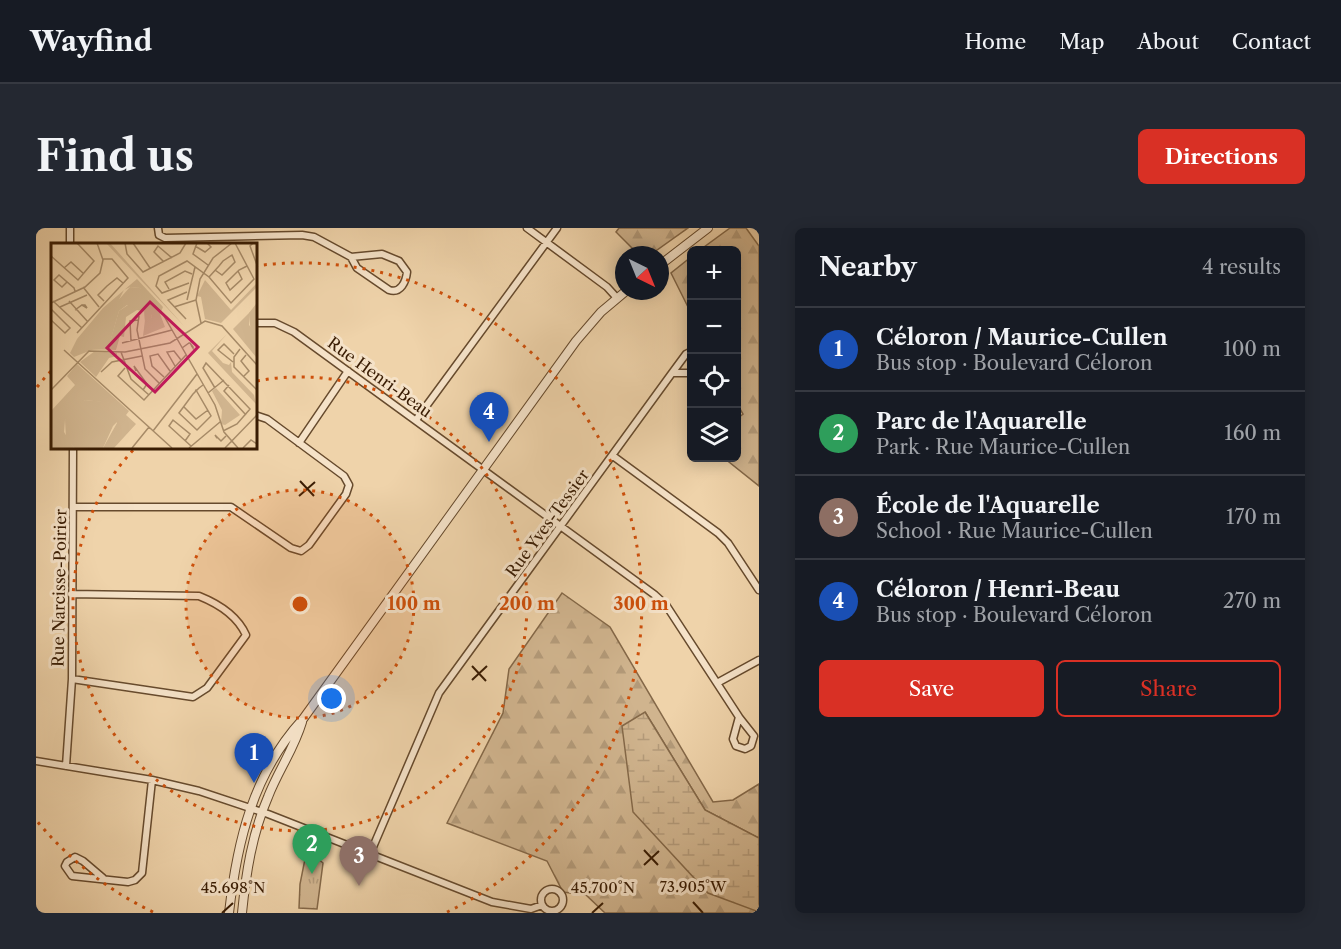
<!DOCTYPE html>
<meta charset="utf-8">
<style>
body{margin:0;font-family:"Libre Caslon Text",serif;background:#242831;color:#f1f3f6}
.controls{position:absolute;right:18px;top:18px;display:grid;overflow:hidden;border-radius:9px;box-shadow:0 3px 15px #0003}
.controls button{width:54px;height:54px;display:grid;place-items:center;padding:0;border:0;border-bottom:2px solid #363941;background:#171b24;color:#f1f3f6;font:30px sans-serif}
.compass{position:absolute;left:579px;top:18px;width:54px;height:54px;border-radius:50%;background:#171b24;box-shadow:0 3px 15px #0003;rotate:137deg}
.you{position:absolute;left:296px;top:471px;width:21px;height:21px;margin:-15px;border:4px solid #fff;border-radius:50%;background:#1a73e8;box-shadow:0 0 0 9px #1a73e833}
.badge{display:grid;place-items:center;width:39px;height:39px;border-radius:50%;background:#d93025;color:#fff;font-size:20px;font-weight:700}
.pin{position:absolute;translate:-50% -50px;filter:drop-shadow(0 2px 3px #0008)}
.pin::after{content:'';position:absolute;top:32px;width:21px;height:18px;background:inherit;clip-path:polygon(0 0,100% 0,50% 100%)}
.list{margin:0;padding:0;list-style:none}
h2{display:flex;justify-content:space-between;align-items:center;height:78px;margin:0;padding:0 24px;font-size:26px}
h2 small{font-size:20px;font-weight:400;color:#9ea1a6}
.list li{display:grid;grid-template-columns:39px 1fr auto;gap:18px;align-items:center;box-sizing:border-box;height:84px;padding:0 24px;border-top:2px solid #363941}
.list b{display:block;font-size:22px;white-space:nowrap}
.list p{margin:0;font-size:20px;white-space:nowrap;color:#9ea1a6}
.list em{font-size:20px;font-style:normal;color:#9ea1a6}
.actions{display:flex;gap:12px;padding:18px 24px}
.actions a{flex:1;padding:14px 0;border:2px solid #d93025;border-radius:9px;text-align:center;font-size:21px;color:#d93025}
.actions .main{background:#d93025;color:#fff}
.icon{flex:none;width:33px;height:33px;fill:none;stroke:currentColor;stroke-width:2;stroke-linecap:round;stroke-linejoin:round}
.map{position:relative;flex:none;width:723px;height:685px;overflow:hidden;border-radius:9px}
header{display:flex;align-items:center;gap:36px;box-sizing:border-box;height:84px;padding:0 30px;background:#171b24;border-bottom:2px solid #363941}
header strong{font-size:28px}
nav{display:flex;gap:33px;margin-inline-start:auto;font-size:21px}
.intro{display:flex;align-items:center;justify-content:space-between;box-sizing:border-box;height:144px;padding:0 36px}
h1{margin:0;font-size:42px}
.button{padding:15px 27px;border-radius:9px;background:#d93025;color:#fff;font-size:21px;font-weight:700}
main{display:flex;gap:36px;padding:0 36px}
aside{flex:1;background:#171b24;border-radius:9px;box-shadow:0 3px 15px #0003}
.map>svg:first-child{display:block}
.forest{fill:url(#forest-firs);stroke:#846848;stroke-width:1.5}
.wetland{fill:url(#wetland-marsh);stroke:#846848;stroke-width:1.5}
.park{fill:url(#park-tufts);stroke:#846848;stroke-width:1.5}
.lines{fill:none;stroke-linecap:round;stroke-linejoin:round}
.minor-casing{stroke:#664a2d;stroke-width:9}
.tertiary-casing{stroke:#664a2d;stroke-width:10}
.minor{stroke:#f5e2c8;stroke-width:6}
.tertiary{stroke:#f5e2c8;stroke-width:8}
.ticks{fill:none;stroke:#391c03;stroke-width:2}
.ring{fill:none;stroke:#ce500b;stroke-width:3;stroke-dasharray:3 6}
.labels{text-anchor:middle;stroke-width:6;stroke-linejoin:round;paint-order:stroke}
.street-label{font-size:16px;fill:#391c03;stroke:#f5e2c8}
.inset-road{fill:none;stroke:#a68a67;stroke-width:1.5}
.view{fill:#c2185b;fill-opacity:0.15;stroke:#c2185b;stroke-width:3}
.inset-edge{fill:none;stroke:#391c03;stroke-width:3}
.ticks-label{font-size:15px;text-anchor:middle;fill:#391c03;stroke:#f5e2c8;stroke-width:6;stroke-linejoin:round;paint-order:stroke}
.centre{fill:#ce500b;stroke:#f5e2c8;stroke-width:3}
.ring-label{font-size:18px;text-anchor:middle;font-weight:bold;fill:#ce500b;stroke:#f5e2c8;stroke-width:6;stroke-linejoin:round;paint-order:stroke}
</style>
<header>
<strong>Wayfind</strong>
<nav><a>Home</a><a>Map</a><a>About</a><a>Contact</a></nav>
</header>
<div class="intro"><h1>Find us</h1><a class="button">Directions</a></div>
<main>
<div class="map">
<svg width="723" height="685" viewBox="0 0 723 685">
<defs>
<pattern id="forest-firs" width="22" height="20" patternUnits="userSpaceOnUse" patternTransform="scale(1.5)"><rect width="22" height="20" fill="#d0b48e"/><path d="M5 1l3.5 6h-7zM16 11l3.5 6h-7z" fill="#b39a79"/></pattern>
<pattern id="wetland-marsh" width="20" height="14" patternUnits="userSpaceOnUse" patternTransform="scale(1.5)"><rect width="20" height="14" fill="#d0b48e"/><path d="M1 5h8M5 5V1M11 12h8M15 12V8" fill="none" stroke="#b39a79"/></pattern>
<pattern id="park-tufts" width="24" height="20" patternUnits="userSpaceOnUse" patternTransform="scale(1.5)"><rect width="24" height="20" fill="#d0b48e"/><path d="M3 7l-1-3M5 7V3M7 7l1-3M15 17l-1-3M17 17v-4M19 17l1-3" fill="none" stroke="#b39a79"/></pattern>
</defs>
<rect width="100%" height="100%" fill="#efd3aa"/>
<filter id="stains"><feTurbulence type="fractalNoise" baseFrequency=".00333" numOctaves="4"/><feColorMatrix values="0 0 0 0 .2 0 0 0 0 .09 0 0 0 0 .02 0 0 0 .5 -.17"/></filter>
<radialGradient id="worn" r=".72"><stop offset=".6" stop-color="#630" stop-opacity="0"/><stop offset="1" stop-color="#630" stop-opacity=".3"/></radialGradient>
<path class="forest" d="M583 0H652L614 27H603L580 4Z
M694 0H710L723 18V258L688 230H700L701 191 707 186 700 174V22H664Z
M655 29V85L635 45Z
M526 365 574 399 677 574 697 572 723 556V610L669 582 609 484 723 685H569L550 667 527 664 511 633 411 595 467 485 473 441Z"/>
<path class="wetland" d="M609 484 669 582 723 610V684L672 665 597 584 586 498Z"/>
<path class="park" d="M271 621 287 635 281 681 263 680 264 656Z"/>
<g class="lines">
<g class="minor-casing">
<path id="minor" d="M34 0V16
M122 0 123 7 129 10 266 7 278 9 315 29 346 26 363 33 371 44C370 53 365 66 353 62L321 40 315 29
M491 0 571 59 581 70
M219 95H239L258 104 619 367 630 377 703 489
M656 123 650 126 636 145H656
M380 192 521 0
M263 215 312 143
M577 228 682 305 692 315 723 362
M38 279H195L255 320 265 323 273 317 310 266 313 257 308 248 231 191 219 187
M35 366 163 368C183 376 201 387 210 407L171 460 157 469 36 451
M681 455 723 432
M703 489 718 508 715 518 709 521 700 518 697 511Z
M0 533 116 552 163 563 232 586 456 674 495 681 506 677
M30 538 36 451 37 219
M334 626 403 465 636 145
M67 650 47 633 39 629 31 634 29 638 36 648 92 654 99 652 106 645 116 552
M505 672a11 11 0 1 1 22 0a11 11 0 1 1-22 0Z"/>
</g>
<g class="tertiary-casing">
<path id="tertiary" d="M624 37 672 0
M193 685C201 614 217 545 267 491L540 113 565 84 590 63
M206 685C210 645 216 606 232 569 242 543 258 521 266 494"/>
</g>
<use href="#minor" class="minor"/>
<use href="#tertiary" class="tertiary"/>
</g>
<path class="ticks" d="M264 253 278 268M263 268 279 254M436 438 450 453M436 452 451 438M608 622 622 637M608 637 623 623M657 674 667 685M186 685 197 675M556 685 567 675"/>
<circle cx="264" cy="376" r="114" fill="#ce500b" fill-opacity=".12"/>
<g class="ring">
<circle cx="264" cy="376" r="114"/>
<path d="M221 153A227 227 0 1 1 99 220"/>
<path d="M117 684A341 341 0 0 1 1 593M1 159A341 341 0 0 1 15 143M219 38A341 341 0 0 1 411 684"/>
</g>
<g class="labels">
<g class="street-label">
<text transform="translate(344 149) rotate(36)" y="6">Rue Henri-Beau</text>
<text transform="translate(511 295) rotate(-54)" y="6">Rue Yves-Tessier</text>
<text transform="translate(23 360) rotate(-89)" y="6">Rue Narcisse-Poirier</text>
</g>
</g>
<g transform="translate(15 15)">
<rect width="206" height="206" fill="#efd3aa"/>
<path d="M55 0H59L133 83 132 82ZM86 36 112 64 109 71 114 84 92 93 95 69 86 67 75 74 73 94 69 93 65 107 43 106 23 114 19 110 26 96 52 65ZM79 44 89 45 101 74 94 79 93 62H77L68 68 57 105H43L73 47ZM199 69 198 82 205 90V114L182 86ZM176 91 161 108 172 120 178 122 180 119 181 129 203 152 205 161 157 110ZM44 108 66 110V113L58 115 45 134 29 119ZM26 121 78 168 75 172 85 181 63 205H52L66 180 59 160 34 157 14 177 13 189 23 205H0V168L24 142 16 133Z" fill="#d0b48e" fill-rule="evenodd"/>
<path d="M79 44 89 45 95 53 101 74 94 80 93 62 84 65 76 62 68 68 57 106 39 107 41 93 55 71ZM205 61V90L200 92 198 70ZM34 157 67 160 76 169 62 183 52 205H23L15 194 14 177 20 163Z" fill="#d0b48e"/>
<path d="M154 37 180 67 205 41V45L170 80 154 76 150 54 146 53ZM165 145 189 172 174 182 170 181 171 167 161 148Z" fill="#d0b48e"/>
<path class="inset-road" d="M74 0 76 11 92 29 129 10 135 0M82 0 99 25M146 0 142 11 157 22M202 0 199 3 206 22M144 3 154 9 160 4 156 0M0 13 27 37 43 18 26 0M113 19 103 9 107 3 121 15M13 25 20 19 33 31M187 28 191 36 179 47 175 40 188 27 196 23M158 34 168 23 172 18 181 12 184 19 171 32 164 27M16 39 11 44 3 37 8 32 23 45 24 48M138 40 111 50 105 43 108 33 136 18 158 34 180 60 203 36 184 0M32 44 48 64M118 46 114 39 134 28 141 31M136 57 144 24M2 58 31 85M18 58 37 79M53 58 47 52 56 43 66 35 72 40M0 60 34 44 49 30 52 17 46 0M9 64 36 52M123 64 145 57M0 66 19 85 14 90 0 77M24 67 31 62 36 65 34 62H31M88 73 86 87 94 126 108 140M113 73 164 162 173 189 187 205M135 76 117 57 136 49M150 80 145 57 149 36 162 15 181 0M26 90 77 35 61 16H52M80 98 79 78 87 77M71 100 121 87M131 105 138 100H139L142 104V105L140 102M189 106 183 114V124L206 147M13 107 121 205M70 109 80 136 98 152M182 119 167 107 173 101 183 111M124 123 116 109 123 108 130 117M74 125 67 133 93 157 135 112M85 128 83 123 96 141 92 147M50 129 61 119 91 113M113 134 101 123 99 113 107 111 119 128M192 134 198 128 190 118 195 112M178 142 173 148 195 172M164 145 152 125 155 120 199 166 186 181 172 188M0 147 38 108 74 109 119 100 154 78 171 83 206 122M145 147 160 173 146 187 128 170 142 151 144 149 145 147H146L148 145 152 142M157 150 173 137M133 164 145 176 157 167M102 188 146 131M166 195 164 192 170 198 175 193M134 198 139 191 122 177 118 183 140 203M81 205 98 184M138 205 169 179M174 205 206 172M192 205 200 197 206 201"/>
<path class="view" d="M99 59 147 104 104 149 56 105Z"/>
<rect width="206" height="206" class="inset-edge"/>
</g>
<g class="ticks-label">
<text x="657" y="664">73.905°W</text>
<text x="197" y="665">45.698°N</text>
<text x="567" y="665">45.700°N</text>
</g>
<circle cx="264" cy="376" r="9" class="centre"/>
<g class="ring-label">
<text x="378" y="382">100 m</text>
<text x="491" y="382">200 m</text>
<text x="605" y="382">300 m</text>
</g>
<rect width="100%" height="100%" filter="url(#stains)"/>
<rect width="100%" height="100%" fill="url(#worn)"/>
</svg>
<div class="controls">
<button>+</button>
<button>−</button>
<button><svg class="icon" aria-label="locate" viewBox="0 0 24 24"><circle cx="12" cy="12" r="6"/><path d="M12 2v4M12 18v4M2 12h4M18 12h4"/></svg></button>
<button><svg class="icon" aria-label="layers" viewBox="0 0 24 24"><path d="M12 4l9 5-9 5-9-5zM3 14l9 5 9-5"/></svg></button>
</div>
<svg class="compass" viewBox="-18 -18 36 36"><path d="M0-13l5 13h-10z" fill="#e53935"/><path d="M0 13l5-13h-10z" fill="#9ea1a6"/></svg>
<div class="you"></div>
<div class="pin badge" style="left:218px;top:555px;background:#1a4fb4">1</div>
<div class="pin badge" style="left:276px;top:646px;background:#2e9e5b">2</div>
<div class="pin badge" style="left:323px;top:658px;background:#8d6e63">3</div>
<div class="pin badge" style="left:453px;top:214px;background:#1a4fb4">4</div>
</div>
<aside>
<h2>Nearby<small>4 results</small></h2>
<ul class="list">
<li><span class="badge" style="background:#1a4fb4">1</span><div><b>Céloron / Maurice-Cullen</b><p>Bus stop · Boulevard Céloron</p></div><em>100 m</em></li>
<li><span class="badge" style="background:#2e9e5b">2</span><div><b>Parc de l'Aquarelle</b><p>Park · Rue Maurice-Cullen</p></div><em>160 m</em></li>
<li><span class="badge" style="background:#8d6e63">3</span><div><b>École de l'Aquarelle</b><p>School · Rue Maurice-Cullen</p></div><em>170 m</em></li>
<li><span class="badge" style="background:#1a4fb4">4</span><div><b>Céloron / Henri-Beau</b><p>Bus stop · Boulevard Céloron</p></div><em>270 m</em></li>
</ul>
<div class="actions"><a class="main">Save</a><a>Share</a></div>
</aside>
</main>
